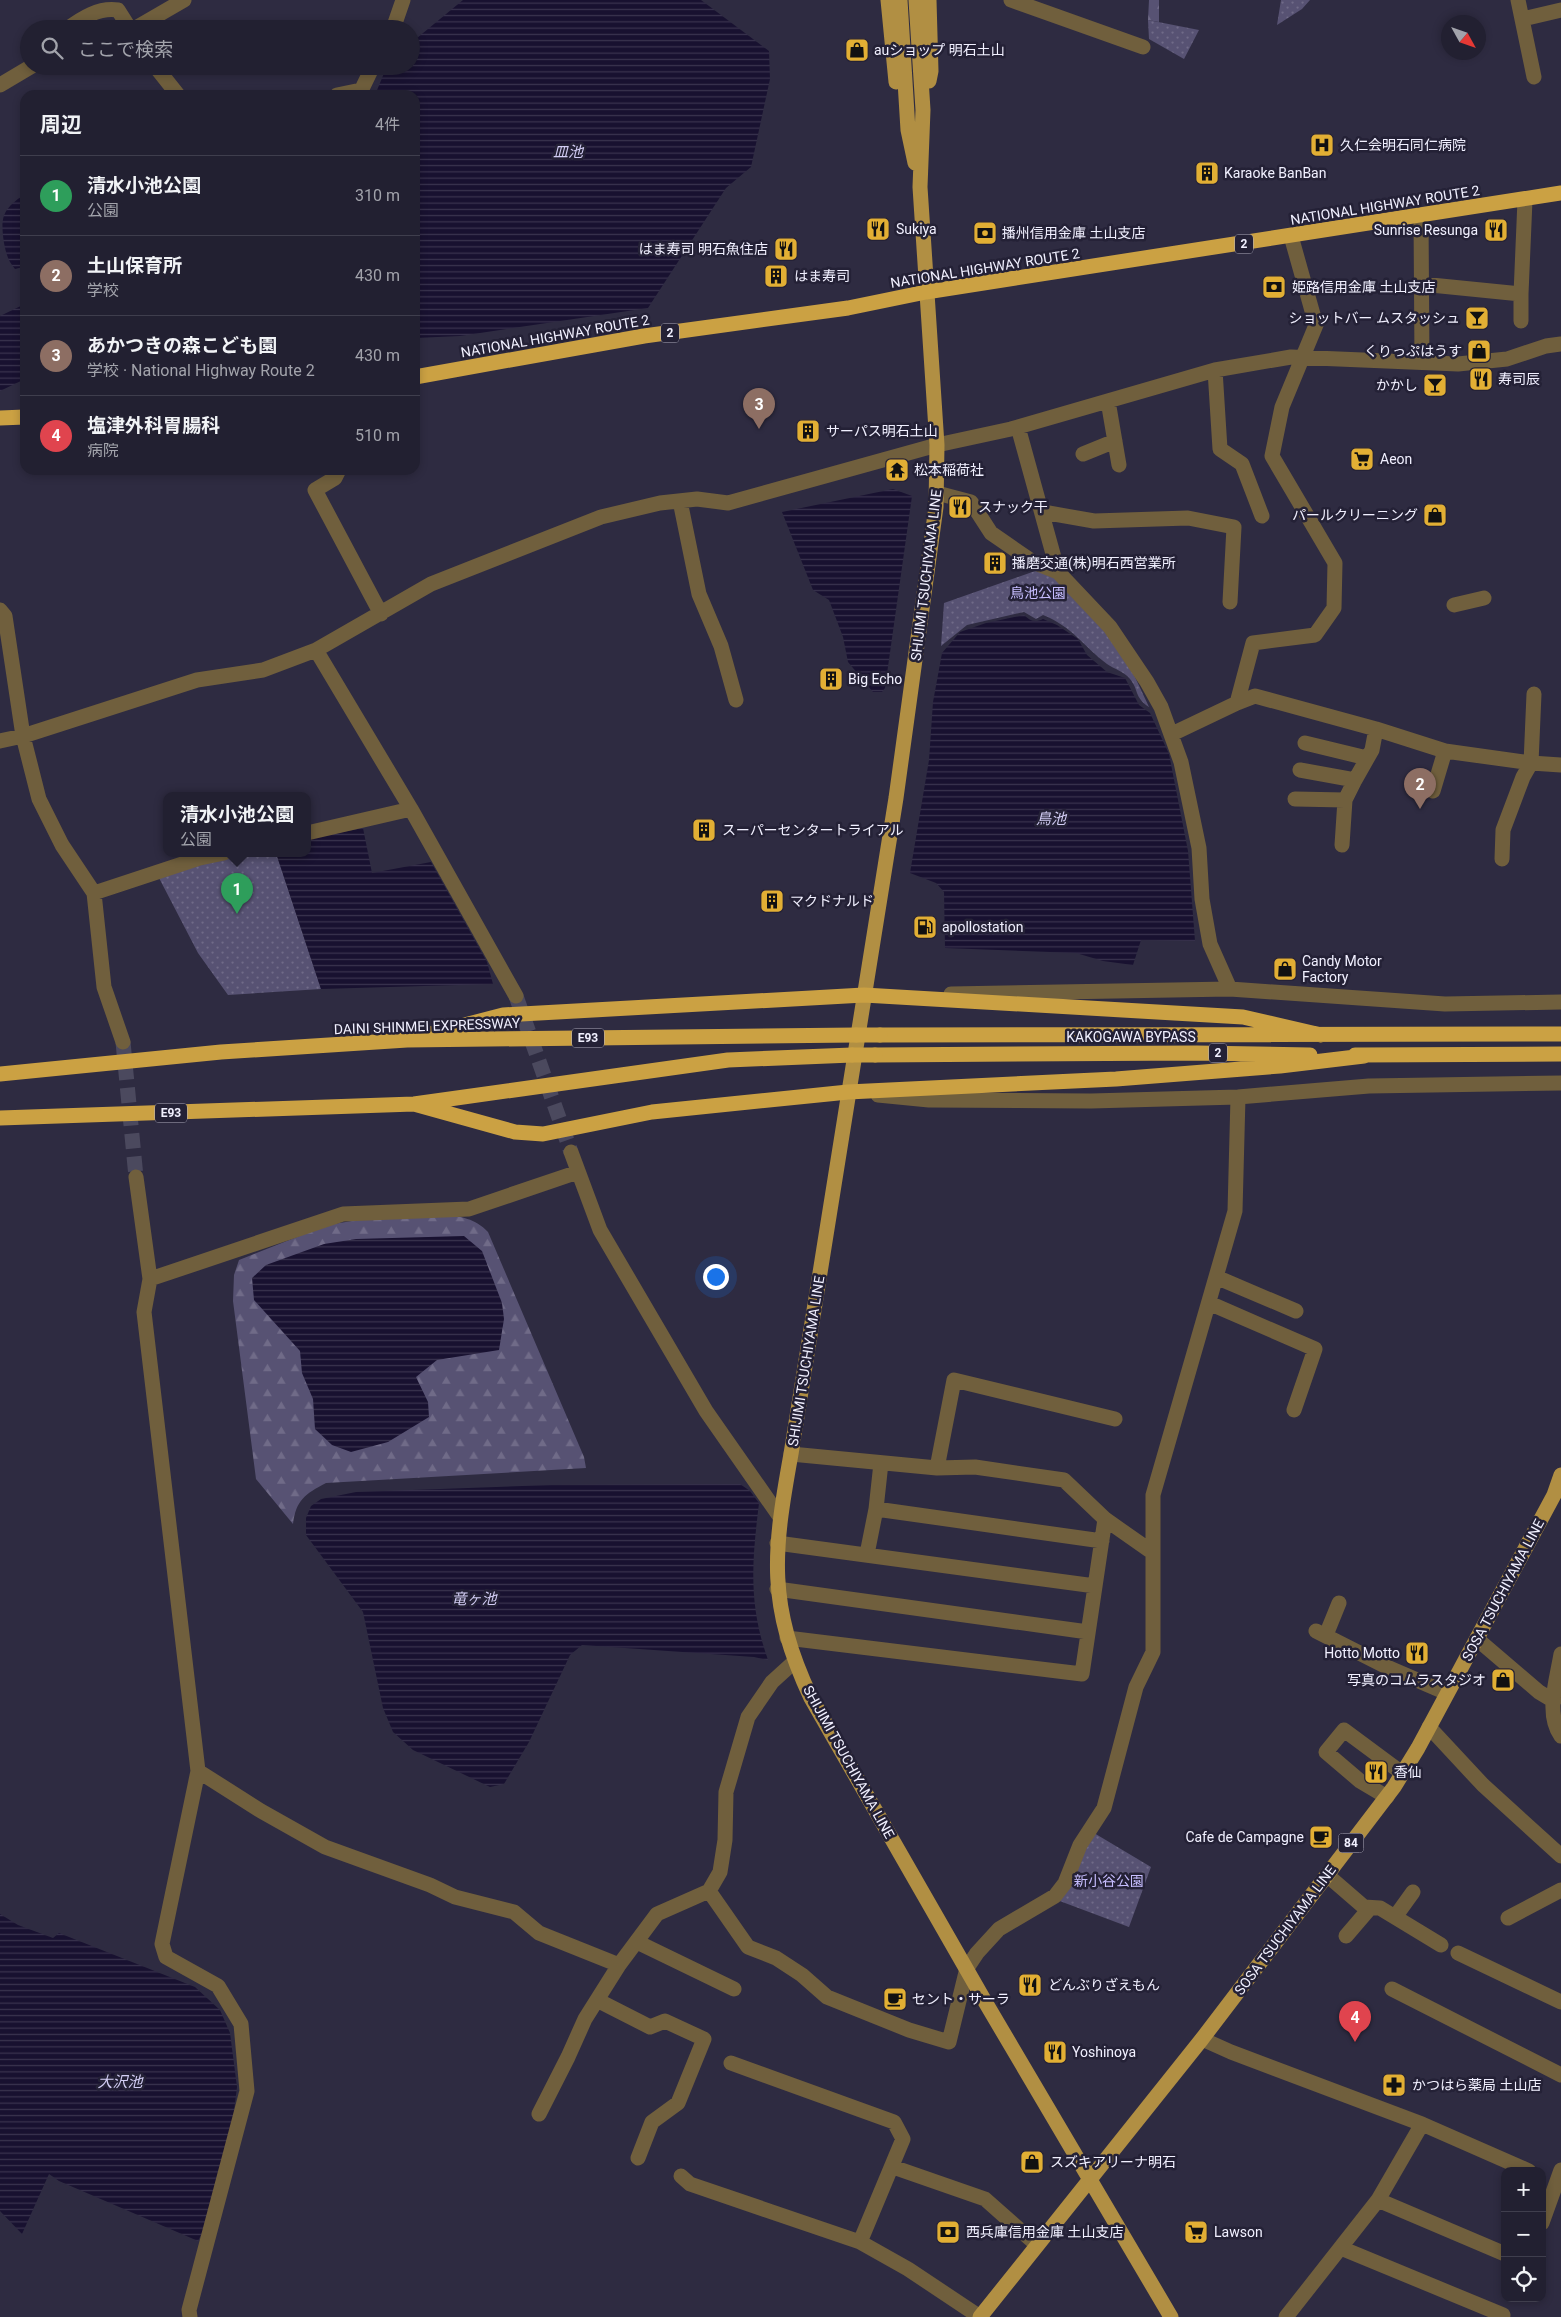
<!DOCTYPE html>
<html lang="ja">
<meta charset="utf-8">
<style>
body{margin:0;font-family:Roboto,"Noto Sans JP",sans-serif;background:#2e2d3d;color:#f1f3f6}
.controls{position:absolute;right:15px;bottom:15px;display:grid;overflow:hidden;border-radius:10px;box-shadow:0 2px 8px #0003}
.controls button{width:45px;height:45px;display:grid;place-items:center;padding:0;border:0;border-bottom:1px solid #3f3e4d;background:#222031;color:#f1f3f6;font:25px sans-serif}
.compass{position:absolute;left:1441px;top:15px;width:45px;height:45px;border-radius:50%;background:#222031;box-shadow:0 2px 8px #0003;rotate:130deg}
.you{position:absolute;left:715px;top:1276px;width:18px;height:18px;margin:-12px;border:4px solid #fff;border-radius:50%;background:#1a73e8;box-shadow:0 0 0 8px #1a73e833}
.badge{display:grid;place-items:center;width:32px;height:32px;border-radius:50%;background:#0b8043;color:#fff;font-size:16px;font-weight:700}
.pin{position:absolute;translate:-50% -41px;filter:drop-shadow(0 1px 2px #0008)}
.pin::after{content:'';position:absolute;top:26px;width:18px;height:15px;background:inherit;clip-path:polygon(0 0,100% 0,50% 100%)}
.popup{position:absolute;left:163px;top:792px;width:148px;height:65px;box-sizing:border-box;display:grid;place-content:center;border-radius:10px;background:#222031;filter:drop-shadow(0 1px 4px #0005);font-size:16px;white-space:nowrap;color:#a2a3ab}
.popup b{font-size:19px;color:#f1f3f6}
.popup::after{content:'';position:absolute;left:50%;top:100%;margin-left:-10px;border:10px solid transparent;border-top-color:#222031}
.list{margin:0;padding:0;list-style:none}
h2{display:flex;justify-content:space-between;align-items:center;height:65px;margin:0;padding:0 20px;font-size:21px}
h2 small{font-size:16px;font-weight:400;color:#a2a3ab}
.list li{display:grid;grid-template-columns:32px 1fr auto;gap:15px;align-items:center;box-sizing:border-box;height:80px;padding:0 20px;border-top:1px solid #3f3e4d}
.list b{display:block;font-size:19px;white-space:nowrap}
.list p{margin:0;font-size:16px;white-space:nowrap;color:#a2a3ab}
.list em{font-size:16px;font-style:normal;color:#a2a3ab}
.icon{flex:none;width:28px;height:28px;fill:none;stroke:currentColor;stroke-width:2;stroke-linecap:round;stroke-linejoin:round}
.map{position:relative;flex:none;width:1561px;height:2317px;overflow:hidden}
.search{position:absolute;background:#222031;box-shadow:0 2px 8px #0003;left:20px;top:20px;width:400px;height:55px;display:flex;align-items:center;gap:12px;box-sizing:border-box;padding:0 18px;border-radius:28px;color:#a2a3ab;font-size:19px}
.panel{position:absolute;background:#222031;box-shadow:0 2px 8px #0003;left:20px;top:90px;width:400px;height:385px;border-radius:15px}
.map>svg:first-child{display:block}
.forest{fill:url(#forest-firs)}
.park{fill:url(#park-dots)}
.water{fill:url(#water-rules)}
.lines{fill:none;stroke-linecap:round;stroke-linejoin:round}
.minor-tunnel{stroke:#4b495e;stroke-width:15;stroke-dasharray:15 8;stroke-linecap:butt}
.minor{stroke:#705f3d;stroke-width:15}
.major{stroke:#b18f43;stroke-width:15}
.highway{stroke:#cba143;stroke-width:15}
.highway-bridge{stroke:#cba143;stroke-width:15}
.labels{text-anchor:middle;stroke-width:5;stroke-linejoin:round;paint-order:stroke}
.shield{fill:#242136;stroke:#b4b2c3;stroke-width:1}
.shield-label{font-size:12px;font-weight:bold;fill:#f1f0ff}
.poi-label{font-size:14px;fill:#f1f0ff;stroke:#242136;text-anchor:start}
.street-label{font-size:14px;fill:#f1f0ff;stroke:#242136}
.park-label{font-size:14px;fill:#c7beff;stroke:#242136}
.water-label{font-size:15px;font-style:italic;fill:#d2cdf4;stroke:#242136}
</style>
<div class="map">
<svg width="1561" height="2317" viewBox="0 0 1561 2317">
<defs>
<pattern id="forest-firs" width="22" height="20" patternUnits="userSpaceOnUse" patternTransform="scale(1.25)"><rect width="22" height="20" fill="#575273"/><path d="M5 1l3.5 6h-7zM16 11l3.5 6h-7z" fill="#706b88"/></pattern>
<pattern id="park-dots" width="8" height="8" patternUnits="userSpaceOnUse" patternTransform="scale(1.25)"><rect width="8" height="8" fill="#575273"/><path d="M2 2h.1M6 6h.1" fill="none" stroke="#706b88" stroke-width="1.8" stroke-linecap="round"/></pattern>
<pattern id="water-rules" width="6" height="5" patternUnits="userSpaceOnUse" patternTransform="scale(1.25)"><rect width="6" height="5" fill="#181130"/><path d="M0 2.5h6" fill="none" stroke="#3a344f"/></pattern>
</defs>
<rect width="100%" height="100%" fill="#2e2b41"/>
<path class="forest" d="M1149 0H1159V22L1148 20Z
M443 1214C461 1217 475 1218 488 1232L584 1457 586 1468 326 1483C305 1494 296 1500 293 1524L256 1479 233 1301 234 1275 239 1260 327 1225 377 1217Z"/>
<path class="park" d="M1281 0H1310L1302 9 1277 25Z
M1148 20 1199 30 1184 59 1149 39Z
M1038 570 1056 575 1107 629 1127 660 1149 707C1134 697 1139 690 1130 679 1125 672 1114 669 1107 664 1083 646 1073 627 1043 615L1036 619 1024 612 967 625 941 646 944 603Z
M247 853H276L321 989 228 995 198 953 158 876Z
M1094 1833 1151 1867 1129 1927 1057 1900Z"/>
<path class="water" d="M463 0H701L769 51 770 79 751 167 726 188 648 308 460 336 415 338V95H375L387 66H411V43Z
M25 194V257L22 258 23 267 15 269C8 261 6 253 4 243 0 216 3 209 25 194Z
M25 304V379L0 391V316Z
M893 489 912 496 885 688 882 692H873L848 662 843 637 829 600 813 590 782 512Z
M1024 615C1030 621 1035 623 1043 619L1057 625 1078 639 1087 655 1107 672 1125 678 1139 705 1150 713 1169 754 1188 851 1195 941 1141 940 1133 965 1103 961 1076 953 945 948 944 892 936 883 910 873 929 760 933 702 942 653 960 632 986 623Z
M363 828 372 873 431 862 487 962 493 984 321 989 276 853H307V839Z
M464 1236 482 1251 502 1303 504 1319 499 1350 437 1360 416 1377 428 1402 429 1417 388 1442 351 1452 332 1445 315 1429 313 1399 302 1373 300 1351 254 1300 252 1278 266 1265 324 1244 356 1239Z
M740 1484 750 1491 759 1503C752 1561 748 1604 768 1660L754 1657 582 1645 570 1655 529 1742 504 1784 490 1787 413 1750 393 1732 383 1708 363 1612 306 1535V1518L311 1506 321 1499 356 1492 551 1485Z
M0 1914 18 1925 53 1938 59 1933 195 1987 220 2010 230 2033 237 2087 230 2143 205 2227 198 2241 59 2181 49 2174 22 2234 0 2211Z"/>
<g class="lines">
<path class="minor-tunnel" d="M516 996 571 1152
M123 1042 136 1177"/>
<path class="minor" d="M1011 0 1143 47
M1518 0 1534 77
M1523 19 1561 10
M67 29C82 18 99 7 118 10L130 29
M134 29 184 0
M393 29 403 0
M155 66 178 95
M0 85 32 66
M337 95 361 90
M359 95 373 66
M1421 216 1422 362
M1421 284 1521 294 1525 200
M1521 294V321
M1215 370 1220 449 1242 464 1262 516
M1108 401 1119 465
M1018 427 1058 572
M1083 454 1115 441
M339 470 335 478 315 490 381 614
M937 493 971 502 991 533 1033 562 1058 572 1110 627 1147 682 1161 707 1181 762 1199 848 1202 899 1210 944 1230 989
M680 501 699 594 721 646 736 700
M1043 512 1094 521 1188 518 1234 527 1230 602
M1454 605 1484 598
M0 610 5 616 23 736 39 799 62 845 94 893 104 987 123 1042
M316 650 411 809 516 996
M1237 703 1255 696 1376 729 1445 751 1531 763 1561 765
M1172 734 1237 703 1253 643 1315 635 1334 608 1335 563 1272 456 1282 407 1316 325 1291 236
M0 741 23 736 197 680 263 670 316 650 431 584 601 517 660 503 697 499 728 503 937 445 1011 429 1215 370 1291 357 1458 364 1507 359 1546 346 1561 344
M1305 743 1367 758
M1300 770 1355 780 1372 750 1376 729
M1433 791 1445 751
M1295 799 1345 800 1355 780
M307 833 411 809
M1342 845 1345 800
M1502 859 1503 830 1523 777 1531 763 1534 694
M94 893 200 858 224 853
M951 994 1230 989 1445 1004 1561 1002
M878 1095 929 1100 1091 1101 1238 1097 1369 1086 1561 1083
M571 1152 600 1230 706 1411 780 1517
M136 1177 150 1279 144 1312 198 1771 162 1944 166 1957 218 1986 241 2024 247 2091 189 2310 190 2317
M1216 1277 1296 1311
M150 1279 343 1214 469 1209 578 1172
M1209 1303 1315 1349 1294 1410
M791 1454 937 1468 975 1467 1064 1480 1105 1519 1152 1552
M937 1468 954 1380 1115 1419
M876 1509 1102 1541
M777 1543 1095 1586
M867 1554 876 1509 881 1463
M777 1589 1088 1632
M1316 1631 1389 1668 1447 1693
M1326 1635 1339 1603
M787 1638 1082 1674 1105 1519
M1477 1639 1539 1692 1554 1701
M1561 1654C1557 1679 1545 1714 1561 1736
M794 1662 772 1682 748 1717 726 1792 725 1840 720 1872 709 1891 748 1947 776 1958 802 1975 827 1997 909 2030 949 2042 967 1968 977 1953 999 1929 1055 1896 1065 1883 1080 1845 1104 1808 1136 1687 1153 1652V1495L1235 1211 1238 1097
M1429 1727 1483 1785 1561 1856
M198 1771 261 1811 325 1847 430 1885 455 1897 514 1912 539 1933 619 1965 657 1914 709 1891
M1387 1797 1360 1781 1326 1752 1344 1730 1402 1773
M1327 1875 1364 1907 1380 1908 1441 1945
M1395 1917 1413 1892
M1508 1918 1561 1890
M1346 1936 1370 1908
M637 1942 734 1989
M1458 1953 1561 2002
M1392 1989 1561 2075
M597 2000 650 2027 665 2021 704 2039 678 2103 652 2122 638 2158
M1202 2039 1231 2052 1422 2124 1529 2171
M731 2063 894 2122 903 2139 860 2242
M539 2114 568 2057 585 2019 619 1965
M893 2167 985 2199 1037 2245
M681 2176 690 2184 860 2242 908 2269 980 2317
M1378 2200 1505 2254
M1542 2223 1561 2170
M1341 2248 1503 2315
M1286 2317 1378 2200 1422 2124"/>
<path class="major" d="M888 0 896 82
M900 0 908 130 915 163
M916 0 923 110 920 187 937 445 936 507 896 798 791 1454C773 1553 767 1604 811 1698L987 2005 1171 2317
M929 0 931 71 929 81
M980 2317 1202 2039 1394 1787 1418 1748 1554 1495 1561 1475"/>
<path class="highway" d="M415 377 644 336 848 308 926 292 1561 193
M0 418 25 417
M880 1035 1561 1034
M407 1040 503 1015 864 995 1243 1017 1321 1035
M875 1055 1197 1053 1310 1055
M1355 1055 1561 1054
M0 1074 221 1052 407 1040 856 1035
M414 1104 515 1132 543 1134 652 1112 848 1092 1116 1079 1280 1066 1364 1056
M0 1118 414 1104 728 1060 852 1055"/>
<path class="highway-bridge" d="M856 1035H880
M852 1055H875"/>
</g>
<defs>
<g id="shop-square" transform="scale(1.25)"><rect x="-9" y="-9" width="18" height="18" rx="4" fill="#e2af34" stroke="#242136"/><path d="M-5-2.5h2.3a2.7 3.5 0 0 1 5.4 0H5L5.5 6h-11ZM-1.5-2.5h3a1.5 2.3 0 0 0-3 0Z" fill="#111"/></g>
<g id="hospital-square" transform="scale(1.25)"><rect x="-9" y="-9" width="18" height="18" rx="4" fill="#e2af34" stroke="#242136"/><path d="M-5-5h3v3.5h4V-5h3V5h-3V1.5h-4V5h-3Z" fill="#111"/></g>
<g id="building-square" transform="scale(1.25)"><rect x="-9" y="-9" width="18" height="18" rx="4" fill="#e2af34" stroke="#242136"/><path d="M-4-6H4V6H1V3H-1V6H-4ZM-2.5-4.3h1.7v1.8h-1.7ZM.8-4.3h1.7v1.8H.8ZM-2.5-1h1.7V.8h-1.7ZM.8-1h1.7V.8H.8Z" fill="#111"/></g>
<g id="restaurant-square" transform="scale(1.25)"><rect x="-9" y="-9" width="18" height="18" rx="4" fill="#e2af34" stroke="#242136"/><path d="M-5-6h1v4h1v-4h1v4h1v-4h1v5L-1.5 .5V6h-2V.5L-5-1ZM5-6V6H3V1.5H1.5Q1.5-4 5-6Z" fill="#111"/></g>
<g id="bank-square" transform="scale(1.25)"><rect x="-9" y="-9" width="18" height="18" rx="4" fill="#e2af34" stroke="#242136"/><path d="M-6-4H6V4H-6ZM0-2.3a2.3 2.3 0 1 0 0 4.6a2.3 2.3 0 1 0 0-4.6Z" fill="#111"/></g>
<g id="bar-square" transform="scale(1.25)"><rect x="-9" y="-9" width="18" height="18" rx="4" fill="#e2af34" stroke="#242136"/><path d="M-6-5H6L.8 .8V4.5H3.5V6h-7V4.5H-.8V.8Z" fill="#111"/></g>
<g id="supermarket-square" transform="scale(1.25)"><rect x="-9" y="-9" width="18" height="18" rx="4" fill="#e2af34" stroke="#242136"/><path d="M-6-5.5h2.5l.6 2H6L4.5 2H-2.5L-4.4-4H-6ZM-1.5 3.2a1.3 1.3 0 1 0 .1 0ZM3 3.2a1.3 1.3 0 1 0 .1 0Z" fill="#111"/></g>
<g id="temple-square" transform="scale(1.25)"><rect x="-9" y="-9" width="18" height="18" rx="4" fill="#e2af34" stroke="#242136"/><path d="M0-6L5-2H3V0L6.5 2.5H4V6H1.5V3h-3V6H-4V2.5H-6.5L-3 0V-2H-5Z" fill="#111"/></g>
<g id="fuel-square" transform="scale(1.25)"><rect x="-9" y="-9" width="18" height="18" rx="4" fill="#e2af34" stroke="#242136"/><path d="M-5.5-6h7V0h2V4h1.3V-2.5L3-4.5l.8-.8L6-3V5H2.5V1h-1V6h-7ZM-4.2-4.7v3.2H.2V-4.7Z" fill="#111"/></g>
<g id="cafe-square" transform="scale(1.25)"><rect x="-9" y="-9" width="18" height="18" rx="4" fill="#e2af34" stroke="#242136"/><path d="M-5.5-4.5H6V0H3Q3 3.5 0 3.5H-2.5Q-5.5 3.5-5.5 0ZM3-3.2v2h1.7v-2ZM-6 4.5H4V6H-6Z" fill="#111"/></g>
<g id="pharmacy-square" transform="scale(1.25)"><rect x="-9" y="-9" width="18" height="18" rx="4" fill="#e2af34" stroke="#242136"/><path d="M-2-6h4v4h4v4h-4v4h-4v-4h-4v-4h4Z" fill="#111"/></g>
</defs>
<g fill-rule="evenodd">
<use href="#shop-square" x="857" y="50"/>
<use href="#hospital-square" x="1322" y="145"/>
<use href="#building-square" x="1207" y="173"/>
<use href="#restaurant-square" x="878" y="229"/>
<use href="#restaurant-square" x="1496" y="230"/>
<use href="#bank-square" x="985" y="233"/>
<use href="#restaurant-square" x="786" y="249"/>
<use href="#building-square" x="776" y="276"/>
<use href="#bank-square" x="1274" y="287"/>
<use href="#bar-square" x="1477" y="318"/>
<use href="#shop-square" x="1479" y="351"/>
<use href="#restaurant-square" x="1481" y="379"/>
<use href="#bar-square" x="1435" y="385"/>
<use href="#building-square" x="808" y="431"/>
<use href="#supermarket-square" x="1362" y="459"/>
<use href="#temple-square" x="897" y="470"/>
<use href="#restaurant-square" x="960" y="507"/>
<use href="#shop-square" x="1435" y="515"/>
<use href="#building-square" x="995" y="563"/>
<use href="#building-square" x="831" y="679"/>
<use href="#building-square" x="704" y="830"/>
<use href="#building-square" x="772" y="901"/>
<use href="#fuel-square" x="925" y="927"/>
<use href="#shop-square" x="1285" y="969"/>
<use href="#restaurant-square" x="1417" y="1653"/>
<use href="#shop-square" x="1503" y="1680"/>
<use href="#restaurant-square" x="1376" y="1772"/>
<use href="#cafe-square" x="1321" y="1837"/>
<use href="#restaurant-square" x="1030" y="1985"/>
<use href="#cafe-square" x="895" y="1999"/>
<use href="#restaurant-square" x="1055" y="2052"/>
<use href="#pharmacy-square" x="1394" y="2085"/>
<use href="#shop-square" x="1032" y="2162"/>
<use href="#bank-square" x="948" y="2232"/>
<use href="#supermarket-square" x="1196" y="2232"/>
</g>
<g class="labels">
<g class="shield">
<rect x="1235" y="234.5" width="18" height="19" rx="4"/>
<rect x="661" y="323.5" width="18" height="19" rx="4"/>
<rect x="572" y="1028.5" width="32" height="19" rx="4"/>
<rect x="1209" y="1043.5" width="18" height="19" rx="4"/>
<rect x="155" y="1103.5" width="32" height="19" rx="4"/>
<rect x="1338.5" y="1833.5" width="25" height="19" rx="4"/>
</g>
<g class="shield-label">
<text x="1244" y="248">2</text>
<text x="670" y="337">2</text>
<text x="588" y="1042">E93</text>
<text x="1218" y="1057">2</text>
<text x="171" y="1117">E93</text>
<text x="1351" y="1847">84</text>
</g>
<g class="poi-label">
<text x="874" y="55">auショップ 明石土山</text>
<text x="1340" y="150">久仁会明石同仁病院</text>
<text x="1224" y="178">Karaoke BanBan</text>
<text x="896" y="234">Sukiya</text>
<text x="1478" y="235" text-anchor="end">Sunrise Resunga</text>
<text x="1002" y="238">播州信用金庫 土山支店</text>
<text x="768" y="254" text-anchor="end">はま寿司 明石魚住店</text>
<text x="794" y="281">はま寿司</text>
<text x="1292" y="292">姫路信用金庫 土山支店</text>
<text x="1460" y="323" text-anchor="end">ショットバー ムスタッシュ</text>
<text x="1462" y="356" text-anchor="end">くりっぷはうす</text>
<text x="1498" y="384">寿司辰</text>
<text x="1418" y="390" text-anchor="end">かかし</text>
<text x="826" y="436">サーパス明石土山</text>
<text x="1380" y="464">Aeon</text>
<text x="914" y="475">松本稲荷社</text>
<text x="978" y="512">スナック干</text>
<text x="1418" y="520" text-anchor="end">パールクリーニング</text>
<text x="1012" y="568">播磨交通(株)明石西営業所</text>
<text x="848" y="684">Big Echo</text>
<text x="722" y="835">スーパーセンタートライアル</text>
<text x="790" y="906">マクドナルド</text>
<text x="942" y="932">apollostation</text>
<text x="1302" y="966">Candy Motor<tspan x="1302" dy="16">Factory</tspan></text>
<text x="1400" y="1658" text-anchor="end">Hotto Motto</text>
<text x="1486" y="1685" text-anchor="end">写真のコムラスタジオ</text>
<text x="1394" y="1777">香仙</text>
<text x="1304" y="1842" text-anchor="end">Cafe de Campagne</text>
<text x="1048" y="1990">どんぶりざえもん</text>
<text x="912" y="2004">セント・サーラ</text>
<text x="1072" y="2057">Yoshinoya</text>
<text x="1412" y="2090">かつはら薬局 土山店</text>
<text x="1050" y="2167">スズキアリーナ明石</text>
<text x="966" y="2237">西兵庫信用金庫 土山支店</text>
<text x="1214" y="2237">Lawson</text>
</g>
<g class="street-label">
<text transform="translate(1385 205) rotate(-9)" y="5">NATIONAL HIGHWAY ROUTE 2</text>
<text transform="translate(985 268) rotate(-9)" y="5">NATIONAL HIGHWAY ROUTE 2</text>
<text transform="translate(555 336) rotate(-10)" y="5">NATIONAL HIGHWAY ROUTE 2</text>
<text transform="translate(926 575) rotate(-83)" y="5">SHIJIMI TSUCHIYAMA LINE</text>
<text transform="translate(427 1026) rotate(-2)" y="5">DAINI SHINMEI EXPRESSWAY</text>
<text x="1131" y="1042">KAKOGAWA BYPASS</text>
<text transform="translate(806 1361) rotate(-81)" y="5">SHIJIMI TSUCHIYAMA LINE</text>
<text transform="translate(1503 1590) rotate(-62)" y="5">SOSA TSUCHIYAMA LINE</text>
<text transform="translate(849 1762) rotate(61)" y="5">SHIJIMI TSUCHIYAMA LINE</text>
<text transform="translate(1285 1930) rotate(-53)" y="5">SOSA TSUCHIYAMA LINE</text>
</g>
<g class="park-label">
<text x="1038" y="598">鳥池公園</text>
<text x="1109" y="1886">新小谷公園</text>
</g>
<g class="water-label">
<text x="568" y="157">皿池</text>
<text x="1051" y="824">鳥池</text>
<text x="474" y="1604">竜ヶ池</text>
<text x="120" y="2087">大沢池</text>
</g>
</g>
</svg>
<div class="controls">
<button>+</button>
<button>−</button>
<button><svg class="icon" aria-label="locate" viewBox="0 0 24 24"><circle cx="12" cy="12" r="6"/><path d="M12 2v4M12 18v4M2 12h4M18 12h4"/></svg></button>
</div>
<svg class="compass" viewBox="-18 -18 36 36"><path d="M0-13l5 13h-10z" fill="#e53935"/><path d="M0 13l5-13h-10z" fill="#a2a3ab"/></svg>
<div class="you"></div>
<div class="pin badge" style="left:237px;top:914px;background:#2e9e5b">1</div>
<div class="popup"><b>清水小池公園</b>公園</div>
<div class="pin badge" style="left:1420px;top:809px;background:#8d6e63">2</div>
<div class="pin badge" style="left:759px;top:429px;background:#8d6e63">3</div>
<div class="pin badge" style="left:1355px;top:2042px;background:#e0444e">4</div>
<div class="search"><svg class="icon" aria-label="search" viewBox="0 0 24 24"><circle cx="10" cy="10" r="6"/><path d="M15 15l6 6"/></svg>ここで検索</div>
<section class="panel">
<h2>周辺<small>4件</small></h2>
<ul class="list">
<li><span class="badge" style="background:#2e9e5b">1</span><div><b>清水小池公園</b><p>公園</p></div><em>310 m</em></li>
<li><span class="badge" style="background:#8d6e63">2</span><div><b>土山保育所</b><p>学校</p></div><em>430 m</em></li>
<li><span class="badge" style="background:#8d6e63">3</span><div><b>あかつきの森こども園</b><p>学校 · National Highway Route 2</p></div><em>430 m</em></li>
<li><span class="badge" style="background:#e0444e">4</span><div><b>塩津外科胃腸科</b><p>病院</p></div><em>510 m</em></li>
</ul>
</section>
</div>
